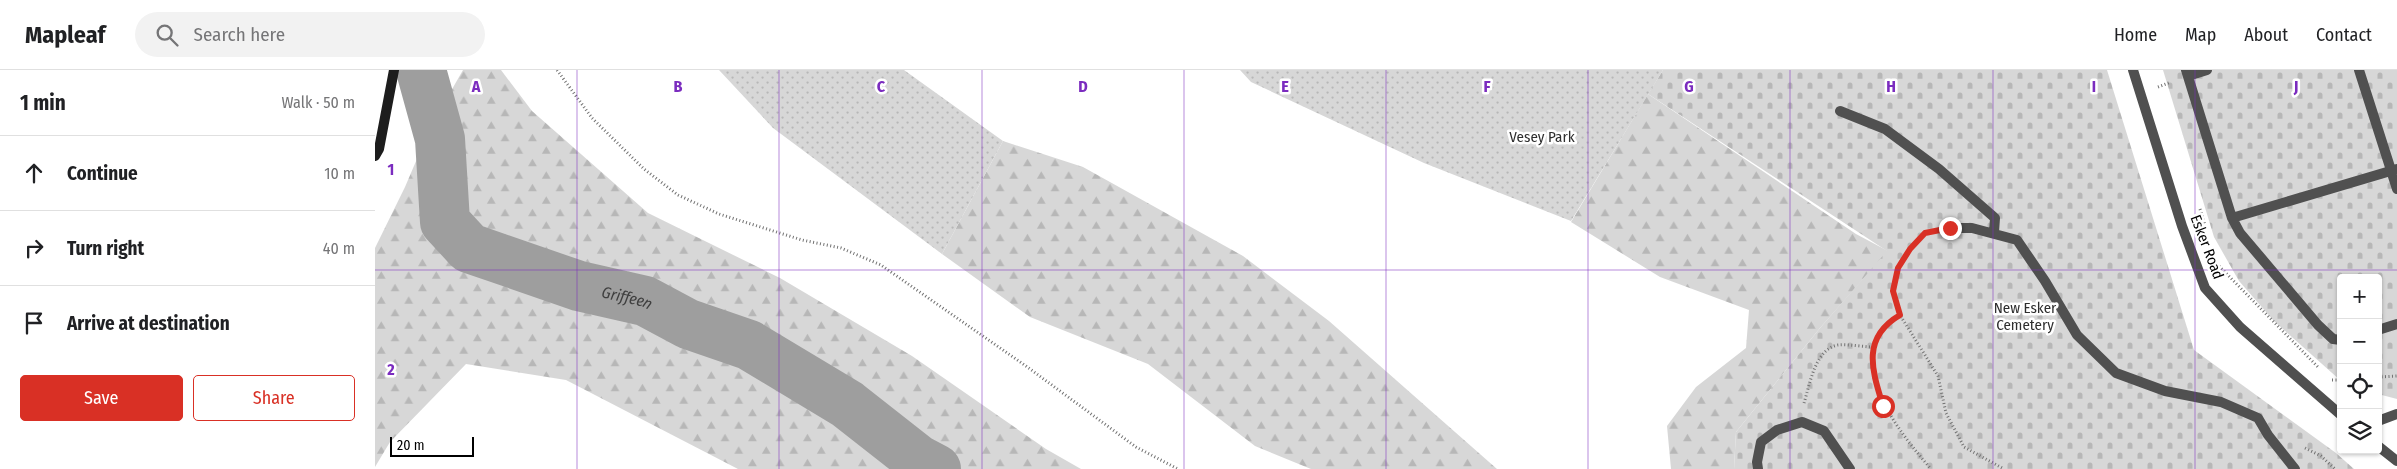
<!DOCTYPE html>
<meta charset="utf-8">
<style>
body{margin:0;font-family:"Fira Sans Condensed",sans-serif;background:#f2f2f2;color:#202124}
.controls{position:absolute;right:15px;bottom:15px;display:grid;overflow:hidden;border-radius:5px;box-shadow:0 1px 4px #0004}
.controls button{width:45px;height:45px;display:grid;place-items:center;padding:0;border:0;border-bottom:1px solid #e0e0e0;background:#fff;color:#202124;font:25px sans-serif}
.scale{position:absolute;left:15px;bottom:12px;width:84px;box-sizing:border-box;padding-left:5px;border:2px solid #000;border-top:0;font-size:14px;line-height:18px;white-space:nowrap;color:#000;-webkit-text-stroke:4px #fff;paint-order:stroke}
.stop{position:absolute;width:15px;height:15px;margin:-11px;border:4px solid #d93025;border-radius:50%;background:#fff}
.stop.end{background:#d93025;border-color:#fff;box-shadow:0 1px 5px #0008}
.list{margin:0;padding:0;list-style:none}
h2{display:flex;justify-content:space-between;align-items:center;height:65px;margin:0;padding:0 20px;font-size:21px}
h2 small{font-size:16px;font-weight:400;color:#757577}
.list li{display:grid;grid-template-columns:32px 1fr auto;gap:15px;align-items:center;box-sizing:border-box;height:75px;padding:0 20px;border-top:1px solid #e0e0e0}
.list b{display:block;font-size:19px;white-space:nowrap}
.list em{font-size:16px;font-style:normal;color:#757577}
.actions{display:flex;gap:10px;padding:15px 20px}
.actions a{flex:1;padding:11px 0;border:1px solid #d93025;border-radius:5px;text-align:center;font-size:18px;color:#d93025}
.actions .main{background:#d93025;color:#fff}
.icon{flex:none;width:28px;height:28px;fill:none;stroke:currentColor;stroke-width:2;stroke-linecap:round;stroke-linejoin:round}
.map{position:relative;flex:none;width:2022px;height:399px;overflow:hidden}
header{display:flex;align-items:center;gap:30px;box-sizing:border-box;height:70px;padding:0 25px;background:#fff;border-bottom:1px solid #e0e0e0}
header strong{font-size:24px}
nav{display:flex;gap:28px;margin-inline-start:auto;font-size:18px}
.search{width:350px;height:45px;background:#f2f2f2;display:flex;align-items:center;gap:12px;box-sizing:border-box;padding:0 18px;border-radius:28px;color:#757577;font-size:19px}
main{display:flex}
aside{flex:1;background:#fff}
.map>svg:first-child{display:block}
.forest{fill:url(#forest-firs)}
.cemetery{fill:url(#cemetery-stones)}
.park{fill:url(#park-dots)}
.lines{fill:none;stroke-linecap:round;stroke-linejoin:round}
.river{stroke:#9e9e9e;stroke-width:50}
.path{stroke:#727272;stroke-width:3;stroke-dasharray:1 2.5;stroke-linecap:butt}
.service{stroke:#505050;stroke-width:10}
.minor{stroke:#505050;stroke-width:10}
.secondary{stroke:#1d1d1d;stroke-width:10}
.route{stroke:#d93025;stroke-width:6}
.grid{fill:none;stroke:#7b2cbf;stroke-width:1;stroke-opacity:0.55}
.labels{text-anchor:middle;stroke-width:5;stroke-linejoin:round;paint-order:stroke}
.park-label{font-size:15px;fill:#2e2e2e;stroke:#fff}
.street-label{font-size:15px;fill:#000;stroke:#fff}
.water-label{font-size:16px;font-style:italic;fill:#3f3f3f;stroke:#fff}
.grid-label{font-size:16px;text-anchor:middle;font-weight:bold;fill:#7b2cbf;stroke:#fff;stroke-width:5;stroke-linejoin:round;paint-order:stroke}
</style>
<header>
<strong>Mapleaf</strong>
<div class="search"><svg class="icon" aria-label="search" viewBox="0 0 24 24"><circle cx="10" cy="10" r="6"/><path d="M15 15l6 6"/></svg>Search here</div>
<nav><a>Home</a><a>Map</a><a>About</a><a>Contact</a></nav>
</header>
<main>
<aside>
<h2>1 min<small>Walk · 50 m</small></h2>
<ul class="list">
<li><svg class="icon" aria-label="ahead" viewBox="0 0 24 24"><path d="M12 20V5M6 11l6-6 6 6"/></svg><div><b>Continue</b></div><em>10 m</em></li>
<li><svg class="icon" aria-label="right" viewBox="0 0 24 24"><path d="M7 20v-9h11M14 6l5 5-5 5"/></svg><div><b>Turn right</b></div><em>40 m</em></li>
<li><svg class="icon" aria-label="arrive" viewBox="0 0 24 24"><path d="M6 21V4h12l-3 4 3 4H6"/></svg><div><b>Arrive at destination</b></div></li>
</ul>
<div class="actions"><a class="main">Save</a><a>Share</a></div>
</aside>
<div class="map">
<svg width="2022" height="399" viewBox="0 0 2022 399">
<defs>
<pattern id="forest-firs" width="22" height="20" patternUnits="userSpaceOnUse" patternTransform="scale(1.25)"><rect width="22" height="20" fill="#d7d7d7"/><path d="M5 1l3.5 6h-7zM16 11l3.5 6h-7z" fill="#b7b7b7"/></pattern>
<pattern id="cemetery-stones" width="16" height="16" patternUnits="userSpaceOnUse" patternTransform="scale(1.25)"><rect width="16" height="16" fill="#d7d7d7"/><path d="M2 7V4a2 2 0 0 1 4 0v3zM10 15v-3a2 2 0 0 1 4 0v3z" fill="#b7b7b7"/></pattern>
<pattern id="park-dots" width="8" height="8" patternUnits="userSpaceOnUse" patternTransform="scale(1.25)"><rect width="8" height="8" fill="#d7d7d7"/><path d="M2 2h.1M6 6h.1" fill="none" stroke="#b7b7b7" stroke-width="1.8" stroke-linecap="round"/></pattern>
</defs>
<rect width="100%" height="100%" fill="#fff"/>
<path class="forest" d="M88 0H126L157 41 273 143 405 208 537 286 671 379 706 399H363L191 310 91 294 15 372 0 397V178L30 117 56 56Z
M1273 24 1481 164 1513 181 1445 258 1361 362 1359 399H1296L1292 356 1321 317 1371 278 1374 240 1285 207 1196 152Z
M628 71 708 97 868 186 954 251 1122 399H936L880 376 773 294 655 247 567 184Z"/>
<path class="cemetery" d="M1288 0H1732L1819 280 1961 383 1979 399H1359L1361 362 1445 258 1512 181 1273 24Z
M1788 0H2022V329L2003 324V208H1966V311L1899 251 1864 211 1839 167Z"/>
<path class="park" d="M344 0H529L628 71 567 184 398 58Z
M865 0H1288L1196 151 1049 93 876 12Z"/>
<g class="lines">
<path class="river" id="s1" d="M46 0 65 69 70 152 94 178 204 216 270 231 313 254 374 275 472 334 542 389 561 399"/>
<path class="path" d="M182 0 217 48 269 99 303 125 344 144 427 170 466 178 506 195 651 296 761 377 803 399
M1783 17 1796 12
M1825 139 1830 155
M1557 162 1550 163 1535 179 1523 198 1518 221 1525 245 1563 306 1571 343 1589 377 1629 399
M1844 196 1943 297
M1525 245C1460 284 1524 362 1556 399
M2003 307 2022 306
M1957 310H1966
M1429 333C1435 314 1440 279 1463 275 1474 274 1488 277 1499 277
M1930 378 1946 386 1960 399"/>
<path class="service" d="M1811 0 1857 148 1865 163 1943 255 1958 269 1966 270
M1984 0 2022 119
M1813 6 1832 0
M1465 41 1510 59 1564 99 1620 148 1619 162
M1857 148 2022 99
M1575 158H1597L1642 170 1670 211 1702 265 1741 303 1790 321 1846 332 1883 348 1893 365 1920 399
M2003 260 2022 254
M2003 351 2022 344
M1383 399 1382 392 1386 372 1402 360 1427 352 1449 361 1475 399"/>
<path class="minor" d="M1758 0 1807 156 1830 218 1865 257 1966 345
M2003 376 2022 391"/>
<path class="secondary" d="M0 86 4 79 19 0"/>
</g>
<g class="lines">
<path class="route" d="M1508 336C1497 300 1486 268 1525 245L1518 221 1523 198 1535 179 1550 163 1575 158"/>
</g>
<path class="grid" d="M202 0V399M404 0V399M607 0V399M809 0V399M1011 0V399M1213 0V399M1415 0V399M1618 0V399M1820 0V399M0 200H2022"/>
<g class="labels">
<g class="park-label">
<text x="1167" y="72">Vesey Park</text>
<text x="1650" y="243">New Esker<tspan x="1650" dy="17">Cemetery</tspan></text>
</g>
<g class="street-label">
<text transform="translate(1832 177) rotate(69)" y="5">Esker Road</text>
</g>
<g class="water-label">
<text dy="6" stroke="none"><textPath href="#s1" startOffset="356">Griffeen</textPath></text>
</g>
</g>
<g class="grid-label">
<text x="101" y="22">A</text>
<text x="303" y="22">B</text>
<text x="506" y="22">C</text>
<text x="708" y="22">D</text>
<text x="910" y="22">E</text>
<text x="1112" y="22">F</text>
<text x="1314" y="22">G</text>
<text x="1516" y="22">H</text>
<text x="1719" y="22">I</text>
<text x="1921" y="22">J</text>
<text x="16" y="105">1</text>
<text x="16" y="305">2</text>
</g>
</svg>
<div class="controls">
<button>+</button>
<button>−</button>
<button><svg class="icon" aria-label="locate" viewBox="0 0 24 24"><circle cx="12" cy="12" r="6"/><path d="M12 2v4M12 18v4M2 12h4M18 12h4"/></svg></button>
<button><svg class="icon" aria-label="layers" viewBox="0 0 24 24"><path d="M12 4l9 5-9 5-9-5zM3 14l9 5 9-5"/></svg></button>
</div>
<div class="scale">20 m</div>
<div class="stop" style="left:1508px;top:336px"></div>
<div class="stop end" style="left:1575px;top:158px"></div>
</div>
</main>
